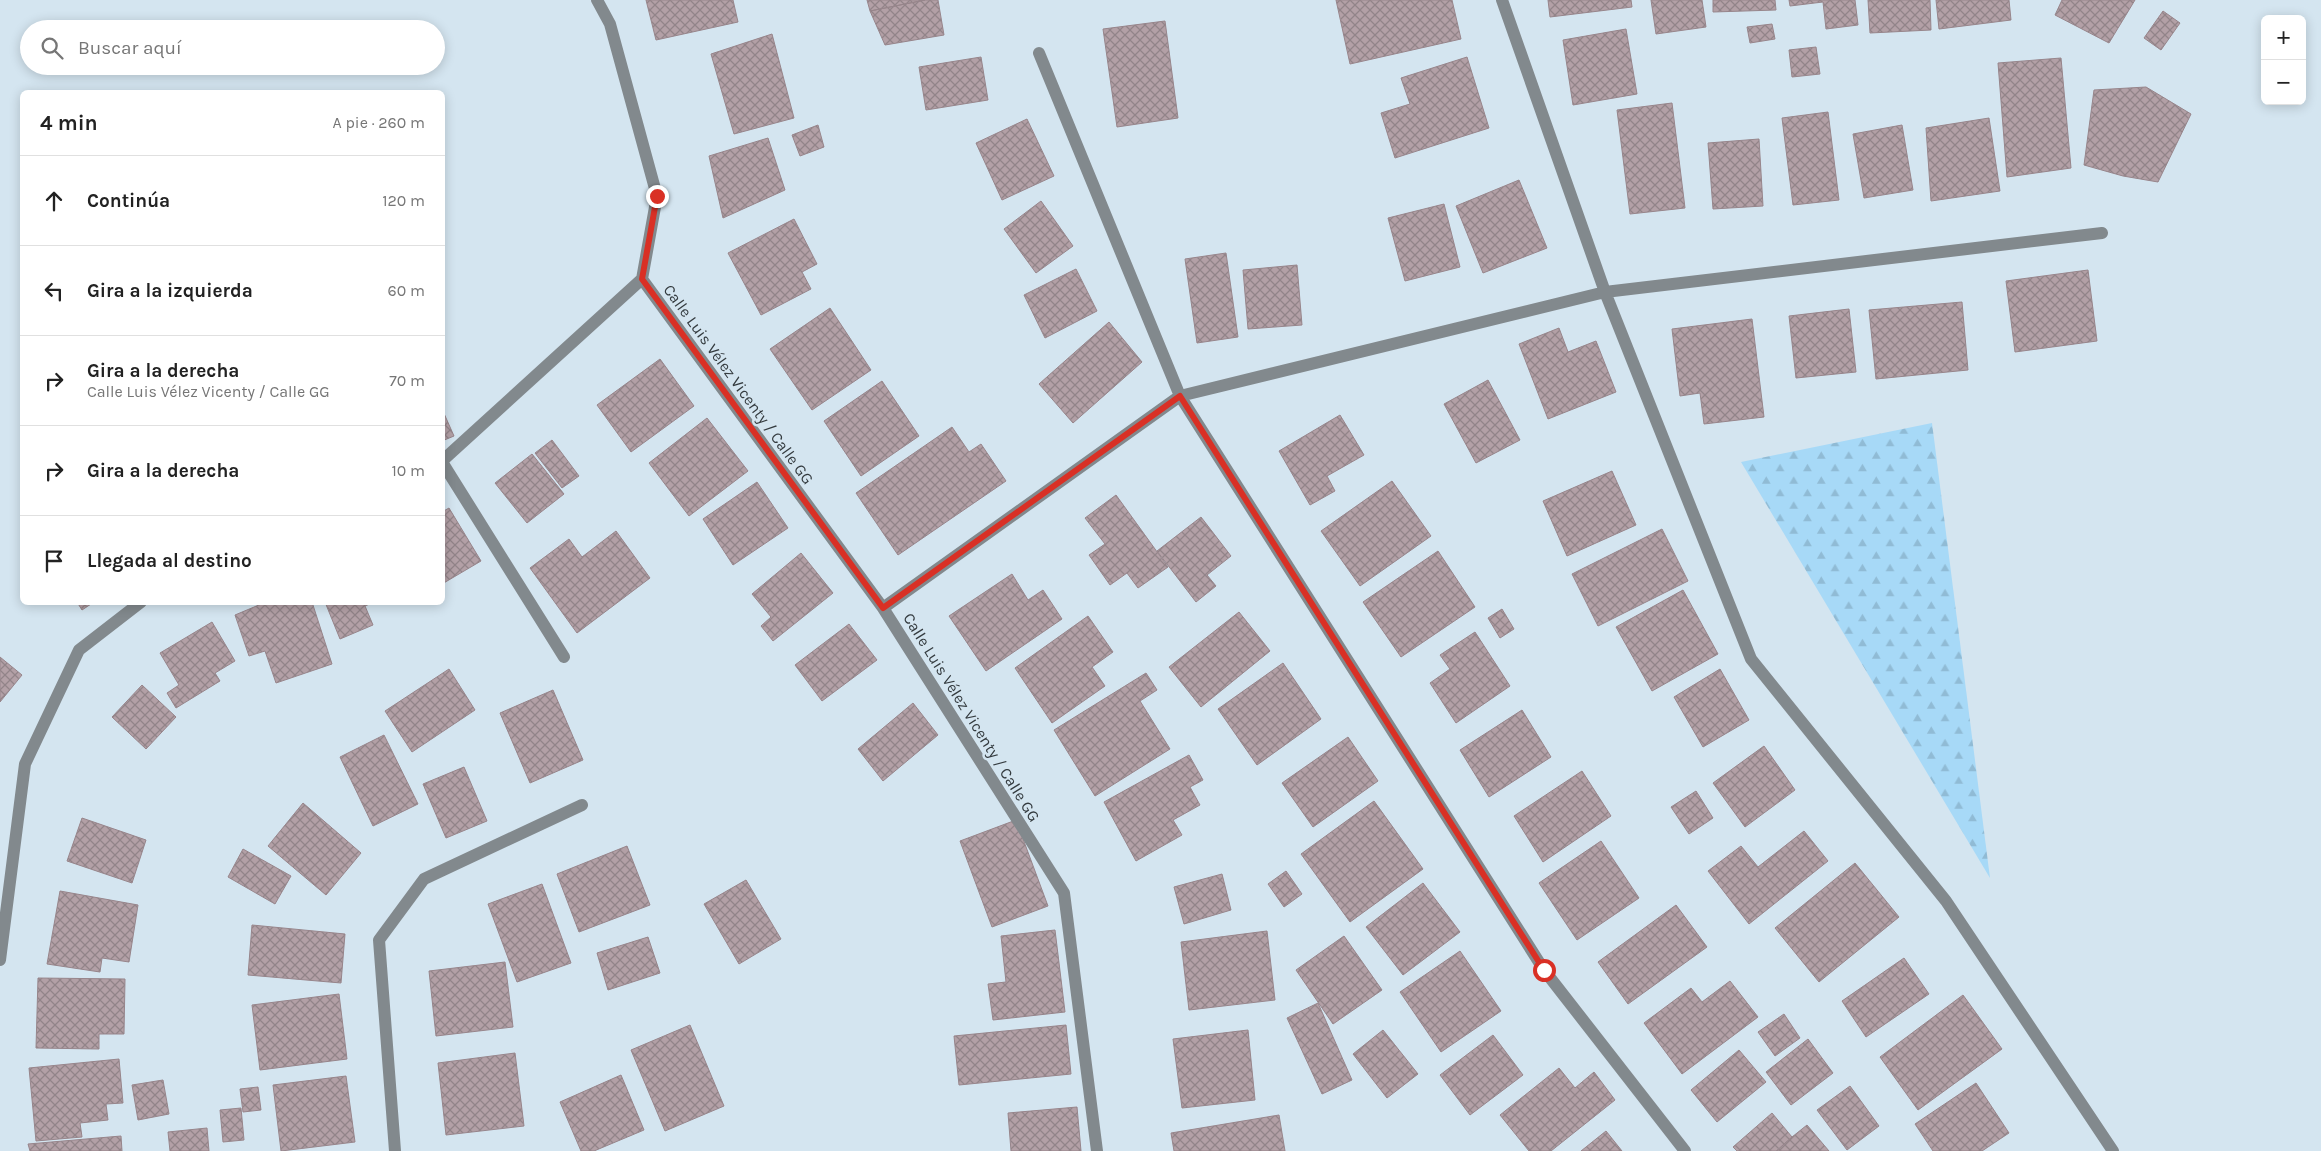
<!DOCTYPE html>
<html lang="es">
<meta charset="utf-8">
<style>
body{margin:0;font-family:Karla,sans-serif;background:#f6f6f6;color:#222}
.controls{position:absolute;right:15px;top:15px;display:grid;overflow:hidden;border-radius:8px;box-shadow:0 2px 12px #0003}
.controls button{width:45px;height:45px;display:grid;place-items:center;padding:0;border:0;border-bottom:1px solid #e0e0e0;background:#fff;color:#222;font:25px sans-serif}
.stop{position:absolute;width:15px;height:15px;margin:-11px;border:4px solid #d93025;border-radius:50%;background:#fff}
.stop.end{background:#d93025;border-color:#fff;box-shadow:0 1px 5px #0008}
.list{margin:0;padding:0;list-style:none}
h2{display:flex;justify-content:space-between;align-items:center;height:65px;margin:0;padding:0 20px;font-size:21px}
h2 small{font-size:16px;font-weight:400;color:#767676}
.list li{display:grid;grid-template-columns:32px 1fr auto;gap:15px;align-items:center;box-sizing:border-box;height:90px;padding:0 20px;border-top:1px solid #e0e0e0}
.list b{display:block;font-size:19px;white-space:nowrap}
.list p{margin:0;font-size:16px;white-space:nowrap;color:#767676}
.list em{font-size:16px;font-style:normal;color:#767676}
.icon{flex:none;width:28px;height:28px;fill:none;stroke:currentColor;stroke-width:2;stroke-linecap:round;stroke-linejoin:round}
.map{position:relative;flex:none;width:2321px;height:1151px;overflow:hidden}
.search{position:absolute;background:#fff;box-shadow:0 2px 12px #0003;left:20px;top:20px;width:425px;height:55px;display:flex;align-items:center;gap:12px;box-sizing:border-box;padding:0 18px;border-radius:28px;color:#767676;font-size:19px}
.panel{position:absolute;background:#fff;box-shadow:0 2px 12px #0003;left:20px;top:90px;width:425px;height:515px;border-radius:8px}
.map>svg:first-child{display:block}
.forest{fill:url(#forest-firs)}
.building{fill:url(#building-cross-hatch);stroke:#97858b}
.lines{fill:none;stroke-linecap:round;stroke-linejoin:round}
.minor{stroke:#82898d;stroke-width:12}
.route{stroke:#d93025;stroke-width:6}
.labels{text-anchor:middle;stroke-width:5;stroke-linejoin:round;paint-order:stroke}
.street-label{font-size:16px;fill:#343b3f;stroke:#d4e5f0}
</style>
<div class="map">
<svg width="2321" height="1151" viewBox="0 0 2321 1151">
<defs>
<pattern id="forest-firs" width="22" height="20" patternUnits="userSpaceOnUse" patternTransform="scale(1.25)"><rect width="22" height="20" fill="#a7d9f7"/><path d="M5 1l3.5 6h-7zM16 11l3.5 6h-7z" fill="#90bbd5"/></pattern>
<pattern id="building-cross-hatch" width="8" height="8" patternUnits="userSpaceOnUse" patternTransform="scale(1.25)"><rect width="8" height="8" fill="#b3a0a6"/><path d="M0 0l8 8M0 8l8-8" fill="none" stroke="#928489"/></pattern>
</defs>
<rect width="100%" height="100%" fill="#d4e5f0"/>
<path class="forest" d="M1932 423 1990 878 1741 462Z"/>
<path class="building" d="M646 0H733L738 22 656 40Z
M867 0H925L870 11Z
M925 0H938L944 35 885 45 870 11Z
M1336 0H1452L1461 39 1350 64Z
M1548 0H1631L1632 7 1550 17Z
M1651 0H1702L1706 27 1656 34Z
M1713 0H1775L1776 10 1713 12Z
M1789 0H1855L1858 25 1826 29 1823 2 1790 6Z
M1868 0H1930L1931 30 1870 33Z
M1936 0H2009L2011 20 1939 29Z
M2062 0H2135L2109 43 2055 15Z
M2163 11 2180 23 2161 50 2144 38Z
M1165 21 1178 118 1117 127 1103 29Z
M1772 24 1775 39 1750 43 1747 27Z
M1626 29 1637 94 1573 105 1563 40Z
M772 34 794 118 734 134 711 54Z
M1816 47 1820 74 1792 77 1789 50Z
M981 57 988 100 926 110 919 67Z
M1467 57 1489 128 1395 158 1381 113 1410 104 1401 78Z
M2061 58 2071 168 2007 177 1998 63Z
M2146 87 2191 114 2158 182 2123 176 2084 165 2094 90Z
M1672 103 1685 208 1630 214 1617 110Z
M1828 112 1839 200 1793 205 1782 118Z
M1989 118 2000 191 1931 201 1926 128Z
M1027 119 1054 176 1002 200 976 143Z
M818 125 824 147 800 156 792 135Z
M1902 125 1913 190 1864 198 1853 134Z
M768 138 785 190 723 218 709 156Z
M1759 139 1763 206 1713 209 1708 143Z
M1519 180 1547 248 1483 273 1456 206Z
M1041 201 1073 246 1036 273 1004 229Z
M1444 204 1460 267 1405 281 1388 218Z
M794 219 817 264 802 272 811 289 761 315 728 253Z
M1226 253 1238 337 1197 343 1185 259Z
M1297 265 1302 325 1248 329 1243 270Z
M1076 269 1097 311 1045 338 1024 295Z
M2088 270 2097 341 2015 352 2006 281Z
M1962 302 1968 370 1876 379 1869 310Z
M830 308 871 370 812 410 770 349Z
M1849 309 1856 372 1796 378 1789 316Z
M1752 319 1764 417 1704 424 1700 393 1680 396 1672 329Z
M1109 322 1142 362 1073 423 1039 384Z
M1559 328 1568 352 1596 341 1616 392 1548 419 1519 344Z
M660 359 694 406 631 452 597 405Z
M1488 380 1520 440 1476 463 1444 404Z
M882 381 919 436 861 476 824 421Z
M442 409 454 436 442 441Z
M1340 415 1364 455 1327 476 1335 491 1310 505 1279 451Z
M707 418 748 471 689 516 649 463Z
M952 427 969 452 981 444 1006 481 898 555 856 493Z
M552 440 579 476 562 488 535 453Z
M532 454 564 494 527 523 495 483Z
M1612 471 1636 525 1567 556 1543 501Z
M1392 481 1431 536 1360 586 1321 531Z
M757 482 788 528 733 565 703 519Z
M1116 495 1168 567 1138 588 1127 573 1110 585 1089 555 1105 544 1085 518Z
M449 508 481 561 442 584V512Z
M1201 517 1231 556 1207 575 1216 586 1196 602 1157 551Z
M1662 529 1688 581 1598 626 1572 574Z
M616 531 650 578 577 633 530 568 569 539 582 557Z
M1438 551 1475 607 1401 657 1363 602Z
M801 553 833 593 773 641 761 626 771 617 752 594Z
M1012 574 1028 600 1043 590 1062 619 986 671 949 616Z
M1683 590 1718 654 1652 691 1616 627Z
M77 602H94L82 610Z
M266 602H312L332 664 276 683 265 651 249 656 235 615Z
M325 602H374L365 606 373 625 340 639Z
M1502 609 1514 629 1500 638 1488 618Z
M1239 612 1270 651 1201 707 1169 667Z
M1088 616 1113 652 1092 667 1105 686 1052 723 1015 668Z
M212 622 235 661 215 673 220 681 176 708 167 693 179 685 160 653Z
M849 624 877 660 822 701 795 665Z
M1475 632 1510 686 1456 723 1430 683 1450 669 1440 655Z
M0 657 22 675 0 702Z
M1283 663 1321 719 1257 765 1218 709Z
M449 669 475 710 412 752 385 711Z
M1720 669 1749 720 1703 747 1674 697Z
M1146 673 1157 690 1140 701 1170 749 1095 796 1054 730Z
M142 685 176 717 146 749 112 717Z
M553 690 583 760 530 783 500 713Z
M913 703 938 735 883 781 858 749Z
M1522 710 1551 757 1489 797 1460 750Z
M384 735 418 804 373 826 340 757Z
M1348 737 1378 781 1313 827 1282 783Z
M1764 746 1795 790 1745 827 1713 783Z
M1189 755 1203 780 1190 787 1200 805 1173 820 1182 835 1136 861 1104 802Z
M464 767 487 821 446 838 423 784Z
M1582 771 1611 816 1543 862 1514 816Z
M1696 791 1713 818 1689 834 1671 807Z
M1374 801 1423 869 1350 922 1301 854Z
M303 803 361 853 326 895 268 846Z
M82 818 146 840 132 883 67 861Z
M1016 820 1048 906 992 927 960 841Z
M1804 831 1828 861 1749 924 1708 871 1741 846 1758 867Z
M1601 841 1639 898 1577 940 1539 883Z
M627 846 650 905 579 932 557 874Z
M243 849 291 876 275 904 228 877Z
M1855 863 1899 917 1819 982 1775 928Z
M1286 871 1302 894 1284 907 1268 884Z
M1222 874 1231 910 1184 924 1174 887Z
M746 880 781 939 739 964 704 904Z
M1423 883 1460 932 1403 975 1366 927Z
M542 884 571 963 517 982 488 904Z
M60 891 138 905 129 962 102 958 100 972 47 964Z
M1676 905 1707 947 1628 1004 1598 962Z
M252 925 345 934 341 983 248 975Z
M1055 930 1065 1012 993 1020 988 984 1006 982 1001 936Z
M1267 931 1275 1000 1189 1010 1181 942Z
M1344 936 1382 990 1333 1024 1296 970Z
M648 937 660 973 608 990 597 953Z
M1460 951 1501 1011 1441 1052 1400 992Z
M1904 958 1929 994 1866 1037 1842 1001Z
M505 962 513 1027 436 1036 429 971Z
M38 978 125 979 124 1034H99V1049L36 1048Z
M1730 981 1758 1017 1682 1074 1644 1023 1691 988 1702 1002Z
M339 994 347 1059 260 1070 252 1005Z
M1963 995 2002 1049 1918 1110 1880 1057Z
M1318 1003 1352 1080 1322 1094 1287 1018Z
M1784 1014 1800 1038 1775 1056 1758 1032Z
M690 1025 724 1106 665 1131 631 1050Z
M1066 1025 1071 1074 959 1085 954 1036Z
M1248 1030 1255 1100 1182 1108 1173 1039Z
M1383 1030 1418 1074 1387 1098 1353 1054Z
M1493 1035 1523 1075 1470 1115 1440 1075Z
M1808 1039 1833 1073 1791 1105 1766 1072Z
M1739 1050 1766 1082 1717 1122 1691 1090Z
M515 1053 524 1126 446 1135 438 1063Z
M119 1059 123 1103 106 1104 108 1120 80 1123 82 1137 36 1141 29 1068Z
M1559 1068 1575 1088 1594 1072 1615 1100 1551 1151H1529L1500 1115Z
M621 1075 644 1130 594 1151H581L560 1102Z
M346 1076 355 1142 281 1151 273 1085Z
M163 1080 169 1114 138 1120 132 1085Z
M1976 1083 2009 1133 1982 1151H1933L1915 1124Z
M1850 1086 1879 1126 1847 1150 1817 1110Z
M258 1087 261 1110 243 1112 240 1089Z
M1077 1107 1081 1151H1011L1008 1113Z
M241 1108 244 1140 223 1142 220 1110Z
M1772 1113 1792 1137 1776 1151H1737L1733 1147Z
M1279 1115 1285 1151H1174L1171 1133Z
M1807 1125 1829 1151H1777L1792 1137Z
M207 1128 209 1151H170L168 1132Z
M1606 1131 1622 1151H1581Z
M121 1136 122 1151H30L28 1144Z"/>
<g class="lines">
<path class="minor" d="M1502 0 1605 292 1751 659 1946 901 2113 1151
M1039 53 1180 396 1544 970 1685 1151
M642 279 883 608 1064 893 1097 1151
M442 461 642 279 657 196 610 24 597 0
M442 462 564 657
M883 608 1180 396 1605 292 2102 233
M0 960 25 764 79 650 141 602
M395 1151 379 940 424 879 582 805"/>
</g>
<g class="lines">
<path class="route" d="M657 196 642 279 883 608 1180 396 1544 970"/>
</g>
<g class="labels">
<g class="street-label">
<text transform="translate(739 384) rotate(54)" y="6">Calle Luis Vélez Vicenty / Calle GG</text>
<text transform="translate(972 717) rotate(58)" y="6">Calle Luis Vélez Vicenty / Calle GG</text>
</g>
</g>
</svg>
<div class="controls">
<button>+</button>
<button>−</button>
</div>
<div class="stop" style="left:1544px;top:970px"></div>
<div class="stop end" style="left:657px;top:196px"></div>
<div class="search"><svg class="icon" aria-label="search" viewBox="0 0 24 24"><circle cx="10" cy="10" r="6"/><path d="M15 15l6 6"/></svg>Buscar aquí</div>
<section class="panel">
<h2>4 min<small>A pie · 260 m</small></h2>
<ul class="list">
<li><svg class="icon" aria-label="ahead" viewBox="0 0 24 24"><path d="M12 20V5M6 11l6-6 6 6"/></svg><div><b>Continúa</b></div><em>120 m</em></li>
<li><svg class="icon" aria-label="left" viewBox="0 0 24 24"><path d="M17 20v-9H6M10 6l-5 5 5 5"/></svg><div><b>Gira a la izquierda</b></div><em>60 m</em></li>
<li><svg class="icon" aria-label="right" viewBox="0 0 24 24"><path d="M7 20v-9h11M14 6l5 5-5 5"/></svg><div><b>Gira a la derecha</b><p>Calle Luis Vélez Vicenty / Calle GG</p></div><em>70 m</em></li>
<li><svg class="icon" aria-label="right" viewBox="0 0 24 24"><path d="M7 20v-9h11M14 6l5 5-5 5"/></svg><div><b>Gira a la derecha</b></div><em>10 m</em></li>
<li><svg class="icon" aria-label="arrive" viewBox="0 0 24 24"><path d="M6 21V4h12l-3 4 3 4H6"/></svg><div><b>Llegada al destino</b></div></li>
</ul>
</section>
</div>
